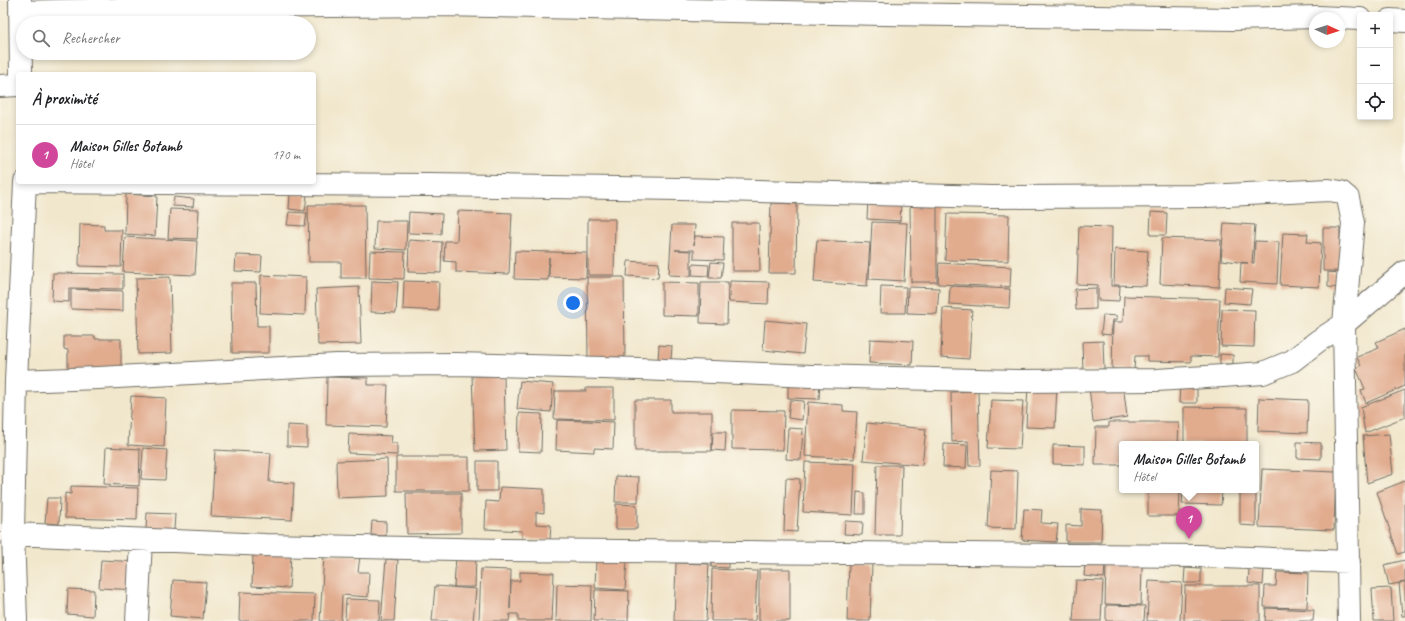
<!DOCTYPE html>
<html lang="fr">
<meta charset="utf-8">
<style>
body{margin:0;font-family:Caveat,sans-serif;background:#f2f2f2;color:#202124}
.controls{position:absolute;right:12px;top:12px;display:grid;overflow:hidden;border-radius:4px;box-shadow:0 2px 6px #0003}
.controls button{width:36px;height:36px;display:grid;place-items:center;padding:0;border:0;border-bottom:1px solid #e0e0e0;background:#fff;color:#202124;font:20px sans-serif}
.compass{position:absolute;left:1309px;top:12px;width:36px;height:36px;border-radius:50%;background:#fff;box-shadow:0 2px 6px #0003;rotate:93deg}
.you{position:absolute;left:573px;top:303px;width:14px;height:14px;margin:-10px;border:3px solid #fff;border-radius:50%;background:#1a73e8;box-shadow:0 0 0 6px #1a73e833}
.badge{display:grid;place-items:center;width:26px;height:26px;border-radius:50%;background:#db2777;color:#fff;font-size:13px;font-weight:700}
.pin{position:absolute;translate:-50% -33px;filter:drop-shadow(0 1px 2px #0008)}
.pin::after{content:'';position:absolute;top:21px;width:14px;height:12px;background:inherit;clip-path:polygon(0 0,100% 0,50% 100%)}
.popup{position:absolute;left:1119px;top:441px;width:140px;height:52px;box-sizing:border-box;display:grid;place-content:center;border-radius:4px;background:#fff;filter:drop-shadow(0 1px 3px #0005);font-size:13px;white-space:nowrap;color:#757577}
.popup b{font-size:15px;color:#202124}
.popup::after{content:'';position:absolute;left:50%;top:100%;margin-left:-8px;border:8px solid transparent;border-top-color:#fff}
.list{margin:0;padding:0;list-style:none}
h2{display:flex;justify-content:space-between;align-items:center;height:52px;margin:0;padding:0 16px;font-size:17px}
h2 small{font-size:13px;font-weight:400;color:#757577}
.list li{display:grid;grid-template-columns:26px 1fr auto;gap:12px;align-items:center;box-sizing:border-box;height:60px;padding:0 16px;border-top:1px solid #e0e0e0}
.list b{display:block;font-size:15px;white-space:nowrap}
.list p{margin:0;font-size:13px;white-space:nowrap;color:#757577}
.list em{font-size:13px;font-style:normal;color:#757577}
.icon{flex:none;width:22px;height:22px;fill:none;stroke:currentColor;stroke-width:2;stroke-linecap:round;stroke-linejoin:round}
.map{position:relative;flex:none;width:1405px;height:621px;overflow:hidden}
.search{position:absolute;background:#fff;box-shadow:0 2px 6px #0003;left:16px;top:16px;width:300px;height:44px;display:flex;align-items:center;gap:10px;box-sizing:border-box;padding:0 14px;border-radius:22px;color:#757577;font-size:15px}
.panel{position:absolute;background:#fff;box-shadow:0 2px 6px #0003;left:16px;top:72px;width:300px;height:112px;border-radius:4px}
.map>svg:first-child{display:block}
.building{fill:#e1ab8e}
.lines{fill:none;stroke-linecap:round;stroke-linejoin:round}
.street-casing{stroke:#706d63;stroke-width:24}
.street{stroke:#fff;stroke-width:22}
</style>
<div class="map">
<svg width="1405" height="621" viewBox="0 0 1405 621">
<rect width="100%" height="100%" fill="#fbf7ec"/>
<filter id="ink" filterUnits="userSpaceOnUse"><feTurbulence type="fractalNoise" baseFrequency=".025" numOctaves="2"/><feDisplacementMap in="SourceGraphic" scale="8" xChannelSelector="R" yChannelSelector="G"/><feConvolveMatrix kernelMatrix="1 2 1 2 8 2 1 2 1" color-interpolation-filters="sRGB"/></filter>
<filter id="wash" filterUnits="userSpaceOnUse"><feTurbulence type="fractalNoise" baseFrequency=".012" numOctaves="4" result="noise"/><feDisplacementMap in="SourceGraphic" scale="16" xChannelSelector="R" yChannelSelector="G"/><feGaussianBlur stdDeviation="0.9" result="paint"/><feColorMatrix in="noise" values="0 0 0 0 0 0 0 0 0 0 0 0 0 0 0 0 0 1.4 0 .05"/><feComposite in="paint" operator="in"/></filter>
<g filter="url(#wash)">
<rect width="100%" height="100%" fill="#f1e7cc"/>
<g id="blocks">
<path class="building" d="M126 194 157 196 155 236 125 234Z
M290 194 307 195 305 211 289 209Z
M174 197 194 199 193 207 173 206Z
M868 200 901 202 900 221 867 219Z
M771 203 797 204 796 273H769Z
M910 204H937V282H911Z
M308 205H365L366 278H341V262H309Z
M170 209 199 210 197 239 168 238Z
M458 211 512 213 509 274 456 272V262L444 261 445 241H457Z
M289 212 307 213 305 226 287 225Z
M409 212 442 214 441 234 408 233Z
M1151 212 1167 213 1166 235H1150Z
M947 214 1009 215 1008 261 945 260Z
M588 219H615L614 275H588Z
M376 221H407L406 250 375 248Z
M872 222 907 223 904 281 869 279Z
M732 223H759L760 271H732Z
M1224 223 1255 225 1252 263H1254L1255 241 1279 242 1277 284 1240 282 1241 263H1248L1221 260Z
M80 224 104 225V230H122L121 267 79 266Z
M672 225H695L694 245 695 236 724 237 723 260 694 259V250H675L691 251V276L669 275Z
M1079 226 1112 227 1111 286H1120L1119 301 1098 300V285L1077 284Z
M1323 228H1340V271H1323Z
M1283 233 1308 234 1307 242 1321 243 1319 287 1280 285Z
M125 237 197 241 195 275 123 272Z
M1162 238 1221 240 1219 287 1160 284Z
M409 240 442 242 441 273 408 272Z
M817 240 870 243 867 286 814 282Z
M1115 249 1148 251 1146 286 1114 285Z
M370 251 405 252 404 279 369 278Z
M515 251 587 253 586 278 549 277V257L548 280 514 279Z
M236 255 262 256 261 272 235 271Z
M628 261 659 263 658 278 627 276Z
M711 262 723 263 721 278H709Z
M939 263 1011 267 1010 287 938 284Z
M693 264 709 265 708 276 692 275Z
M1328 272 1341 273 1340 288 1328 287Z
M53 273 123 274V289L69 288V302L52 301Z
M261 275 306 277 305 315 260 313Z
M170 277 172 353 138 354 136 278Z
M587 277H624L625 357 588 358Z
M372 281 398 282 396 313 371 312Z
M404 281 439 282 438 311 403 309Z
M730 281 769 282 768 304 729 302Z
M662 282 699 283V316L662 315Z
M701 282H728L727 324 700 323Z
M231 283H256L257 326H269V353H232Z
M881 286 906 287 905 313H880Z
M950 286 1010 289 1009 308 949 304Z
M359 287 361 344 318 345 316 289Z
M908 287 939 288 937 314 907 313Z
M1225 287 1252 289 1250 304 1224 302Z
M1096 288V309L1076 310 1075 289Z
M71 289 123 291V311L71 309Z
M1124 296 1220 299 1218 357 1191 356V362L1147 361V356H1135L1134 370 1112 369 1113 322H1123Z
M943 308 972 310 969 359 941 357Z
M1222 309 1255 310 1254 347 1221 346Z
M1103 315 1117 316V320H1113L1111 335 1101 334Z
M765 320 806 324 803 354 763 350Z
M1405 329V386L1366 403 1361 390 1365 389 1356 368 1361 366 1357 357 1379 348 1376 342Z
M64 336H95V339H121V373L68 372V350L64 349Z
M870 339 913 341 912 365 869 363Z
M1103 341 1104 369 1083 370 1082 342Z
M659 345 672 346 671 360H658Z
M1220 354 1233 355V364H1220Z
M472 376H504L506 450 475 451Z
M327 377 368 378V385H388L386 427 326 425Z
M788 379 820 380 819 399 788 398Z
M520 381 553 384 551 412 517 409Z
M1123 383 1127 417 1093 422 1089 387Z
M1180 384 1197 385V403H1179Z
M1028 385 1057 386 1055 428 1026 427Z
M586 388H614V420L554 419 555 391H586Z
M1405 390V417L1365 433 1361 407Z
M978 391 980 466H969L968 441 952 442 951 392Z
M131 396 166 398 164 447 128 445Z
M1259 398 1308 400 1307 433 1258 431Z
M635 400H671V412H712V451H635Z
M790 400 804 401 802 420 788 418Z
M991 400 1023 401 1020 449 988 448Z
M808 402 843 405V411L857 412 854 459 805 456Z
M1184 407 1247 408V444H1184Z
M732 410 784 411 783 450 732 449Z
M519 413 542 414 541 452 518 451Z
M557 420 614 422 613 449 594 448V452L556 450Z
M1109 422H1179L1178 444H1122V465H1095L1096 427H1109Z
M867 423 926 429 922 465 863 460Z
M287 425 307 426V447L287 446Z
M788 428 803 429 801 460 786 459Z
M713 432H726L725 451 712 450Z
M349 434 392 436 391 443H397V455L348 453Z
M1389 434 1393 474 1367 483 1363 436Z
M1297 442 1321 443V459L1297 458Z
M944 444 967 445 966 468 943 467Z
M1053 445 1085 446V465L1053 464Z
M106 447 140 449 139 486 104 484Z
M143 448 167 450 165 480 141 479Z
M215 450 271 453 269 482 294 483 292 520 211 516Z
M396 457H469V491H396Z
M387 459 388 496 337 498 336 461Z
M477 461H497V491H477Z
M805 462 855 464 853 515 803 512Z
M877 465H902L900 535H875Z
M1262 469 1336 472 1334 530 1259 527Z
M991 470 1018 471 1016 529 988 528Z
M616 476 639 477 638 502H615Z
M786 478 800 479 797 532 784 531Z
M1405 481V552L1398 554 1377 492Z
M71 486 138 488 137 520 65 518V493L71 494Z
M500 487 544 489V513L536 512V524L551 525 550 540 522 539V531L485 529 486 501 499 502Z
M1148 490H1180L1179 516H1148Z
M1183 490H1222L1221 505 1182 504Z
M1240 490H1256V526L1240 525Z
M857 492 865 493V514H856Z
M406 493H461V533L407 534Z
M47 498H60L59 524 45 523Z
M616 504 637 505V529H616Z
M1024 509 1042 510 1041 523 1058 524 1056 542 1022 540Z
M1081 509 1102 510 1101 542H1066V525L1081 526Z
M147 513 175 514 174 530 146 529Z
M372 521 386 522V536L371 535Z
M845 521 863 522 862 535 844 534Z
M253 554 291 556 289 588 252 586Z
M324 554 360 556 358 572H369L368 597 342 595 341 621H320Z
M456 555H476L475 587H454Z
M712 557 728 558V568L711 567Z
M596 558 627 560 625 590 595 588Z
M386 559 398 560 394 621H381Z
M101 560 141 562 139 590 99 588Z
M1405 560V582L1389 585 1384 565Z
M1085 562 1105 564 1104 578 1084 576Z
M676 563 709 564 706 621H674Z
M849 563 872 564 870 621H847Z
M1106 565 1142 566 1141 605 1105 604Z
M1185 568 1201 569V583H1184Z
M481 569 511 570 510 609 511 581H520V572L554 573 552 621H518V614H510L509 621H479Z
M712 569 757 571 755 621H711Z
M759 569H790V621H759Z
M1249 569 1264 570 1263 585 1248 583Z
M1277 572 1308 573 1307 608 1264 607 1265 586H1276Z
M173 580 206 582 203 619 170 616Z
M1076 580 1103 581 1101 621H1073Z
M1149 581 1182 583 1180 621H1147Z
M1399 583H1405V616H1402Z
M557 584 592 585 591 621H556Z
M435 586 476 589 473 621H432Z
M1185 586H1260V621H1184Z
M1391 588 1393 621H1374L1372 589Z
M68 589 94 590 93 616 67 614Z
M595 590 629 591 628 621H594Z
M240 592 315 594 314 621H239Z
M346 599 380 600 379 621H345Z
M1106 605 1145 606 1144 621H1106Z
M1266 608 1314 610 1313 621H1265Z"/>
</g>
</g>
<g filter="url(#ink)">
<use href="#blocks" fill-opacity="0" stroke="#706d63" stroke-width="1"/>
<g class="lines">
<g class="street-casing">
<path id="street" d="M20 0 21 74
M20 12 206 7 441 5 884 14 1232 19 1318 17 1360 19
M1390 20 1405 21
M0 86 18 85
M25 182 430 185 680 189 991 197 1207 196 1329 190 1341 192 1348 198 1353 223 1344 324 1349 621
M16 381 99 378 337 365 456 364 639 369 812 376 1018 381 1156 380 1223 376 1263 373 1292 361 1318 341 1344 324 1405 272
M13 534 265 545 502 550 1199 556 1349 562
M16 621 13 534 16 381 25 182
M137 621 141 540"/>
</g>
<use href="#street" class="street"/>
</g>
</g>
</svg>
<div class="controls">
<button>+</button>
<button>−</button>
<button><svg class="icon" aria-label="locate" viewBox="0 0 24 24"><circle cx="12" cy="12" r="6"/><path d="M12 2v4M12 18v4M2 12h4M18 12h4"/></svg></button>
</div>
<svg class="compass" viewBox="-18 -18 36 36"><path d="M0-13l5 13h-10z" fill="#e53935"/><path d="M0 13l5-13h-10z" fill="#757577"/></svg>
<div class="you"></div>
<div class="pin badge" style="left:1189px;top:539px;background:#d1479c">1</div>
<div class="popup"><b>Maison Gilles Botamb</b>Hôtel</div>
<div class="search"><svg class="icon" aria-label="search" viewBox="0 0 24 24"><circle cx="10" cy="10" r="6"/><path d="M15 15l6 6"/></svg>Rechercher</div>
<section class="panel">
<h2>À proximité<small></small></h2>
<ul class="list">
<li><span class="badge" style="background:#d1479c">1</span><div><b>Maison Gilles Botamb</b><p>Hôtel</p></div><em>170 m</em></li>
</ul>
</section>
</div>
